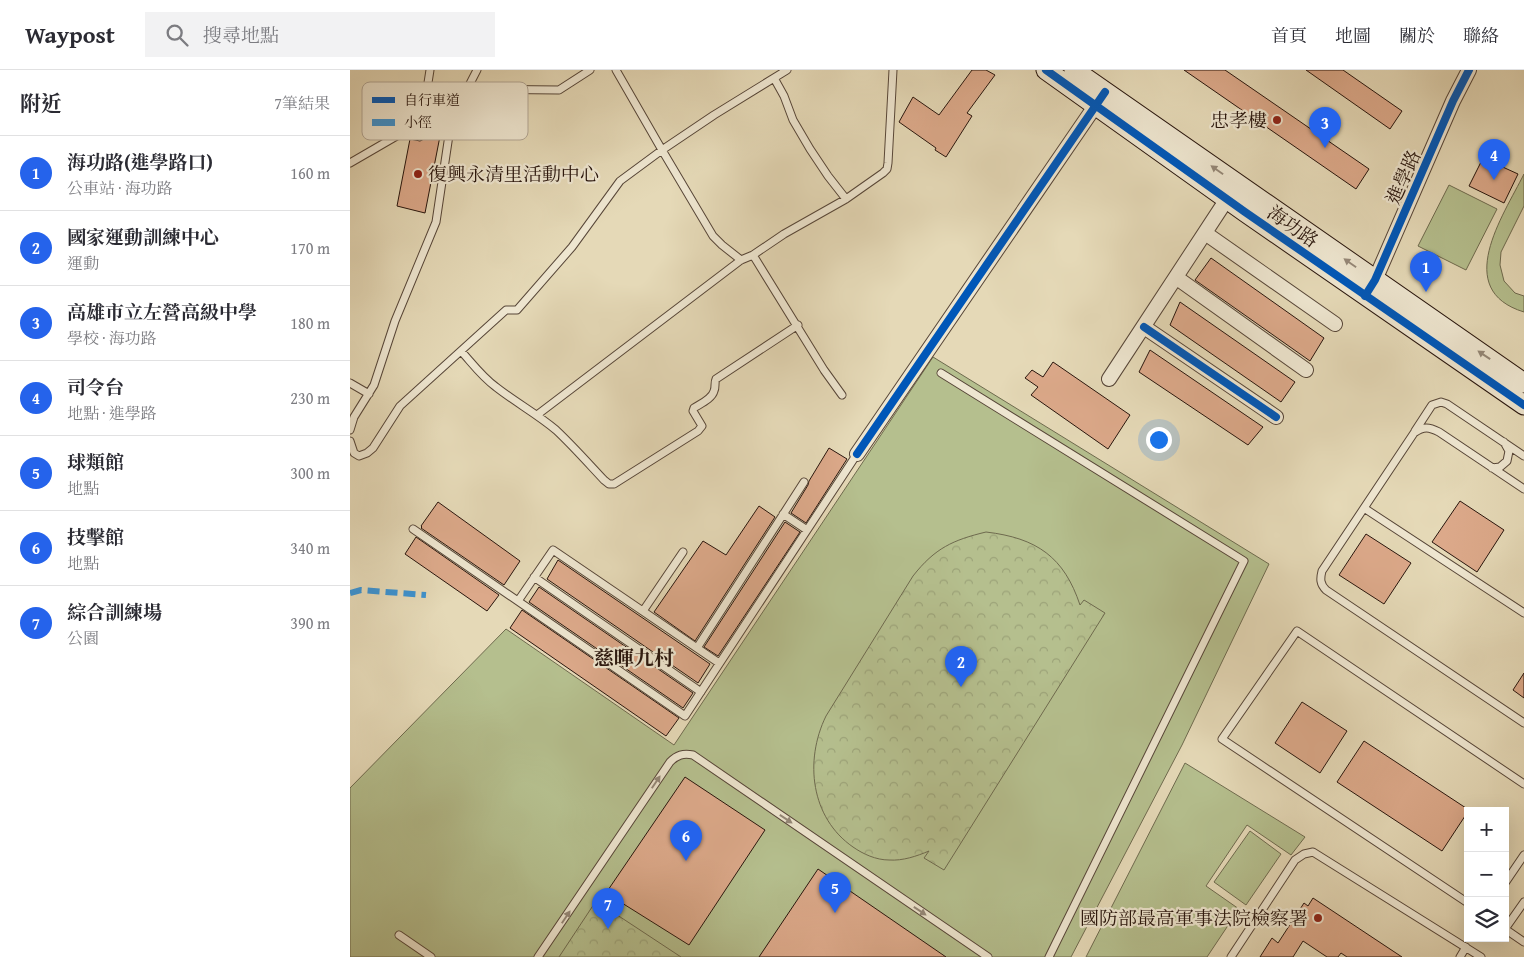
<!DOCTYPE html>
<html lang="zh-TW">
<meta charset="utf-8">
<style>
body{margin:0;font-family:"Gentium Book Plus","Noto Serif TC",serif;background:#f2f2f3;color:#2b2b33}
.controls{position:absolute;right:15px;bottom:15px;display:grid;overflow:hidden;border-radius:0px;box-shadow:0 5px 20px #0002}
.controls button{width:45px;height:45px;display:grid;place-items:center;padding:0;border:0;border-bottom:1px solid #e1e1e2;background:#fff;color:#2b2b33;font:25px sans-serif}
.you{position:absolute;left:808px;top:369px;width:18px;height:18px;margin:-12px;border:4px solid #fff;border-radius:50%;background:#1a73e8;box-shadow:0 0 0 8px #1a73e833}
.badge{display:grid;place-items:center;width:32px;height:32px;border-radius:50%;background:#2563eb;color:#fff;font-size:16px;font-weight:700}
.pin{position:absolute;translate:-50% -41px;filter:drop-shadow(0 1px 2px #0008)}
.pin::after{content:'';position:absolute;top:26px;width:18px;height:15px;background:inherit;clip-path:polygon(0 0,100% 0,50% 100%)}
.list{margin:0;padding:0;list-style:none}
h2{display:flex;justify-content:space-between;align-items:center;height:65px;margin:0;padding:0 20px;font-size:21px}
h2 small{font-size:16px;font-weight:400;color:#7c7c81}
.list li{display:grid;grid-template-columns:32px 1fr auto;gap:15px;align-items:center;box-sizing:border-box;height:75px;padding:0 20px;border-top:1px solid #e1e1e2}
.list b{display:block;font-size:19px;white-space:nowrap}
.list p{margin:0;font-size:16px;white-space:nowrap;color:#7c7c81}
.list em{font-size:16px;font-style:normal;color:#7c7c81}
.icon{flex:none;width:28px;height:28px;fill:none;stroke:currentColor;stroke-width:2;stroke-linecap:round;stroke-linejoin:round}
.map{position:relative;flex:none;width:1174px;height:887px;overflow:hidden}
header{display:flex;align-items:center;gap:30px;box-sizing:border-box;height:70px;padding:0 25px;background:#fff;border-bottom:1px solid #e1e1e2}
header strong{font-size:24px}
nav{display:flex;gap:28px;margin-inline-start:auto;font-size:18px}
.search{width:350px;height:45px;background:#f2f2f3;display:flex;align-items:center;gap:12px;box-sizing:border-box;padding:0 18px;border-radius:0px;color:#7c7c81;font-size:19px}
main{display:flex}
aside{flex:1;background:#fff}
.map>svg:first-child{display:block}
.green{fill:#b5bf8e;stroke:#6e6a4e}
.forest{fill:url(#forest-crowns);stroke:#6e6a4e}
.building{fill:#dca98a;stroke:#28150d}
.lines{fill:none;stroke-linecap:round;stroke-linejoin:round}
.lane-casing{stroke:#574638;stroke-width:9}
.street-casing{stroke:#574638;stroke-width:16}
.secondary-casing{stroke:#28150d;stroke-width:21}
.lane{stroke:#eee6d0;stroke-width:7}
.street{stroke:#eee6d0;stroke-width:14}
.secondary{stroke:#eee6d0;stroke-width:19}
.quiet{stroke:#3c93d2;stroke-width:6;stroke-dasharray:12 6;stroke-linecap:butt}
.cycleway-casing{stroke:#eee6d0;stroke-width:11}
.cycleway{stroke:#0057b8;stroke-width:8}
.oneway{fill:#958878}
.poi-dot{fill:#8f2418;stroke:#eee6d0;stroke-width:2}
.labels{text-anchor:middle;stroke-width:4.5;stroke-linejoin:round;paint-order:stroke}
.poi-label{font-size:19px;fill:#28150d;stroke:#eee6d0;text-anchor:end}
.street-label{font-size:19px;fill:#28150d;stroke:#eee6d0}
.neighbourhood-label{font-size:20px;font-weight:bold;fill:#28150d;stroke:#eee6d0}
.key{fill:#eee6d0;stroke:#b3a796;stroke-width:1}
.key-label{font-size:14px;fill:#28150d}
</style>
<header>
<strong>Waypost</strong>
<div class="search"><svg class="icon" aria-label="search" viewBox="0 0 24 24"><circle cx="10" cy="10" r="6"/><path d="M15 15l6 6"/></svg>搜尋地點</div>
<nav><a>首頁</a><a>地圖</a><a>關於</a><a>聯絡</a></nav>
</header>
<main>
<aside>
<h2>附近<small>7筆結果</small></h2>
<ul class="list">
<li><span class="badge">1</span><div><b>海功路(進學路口)</b><p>公車站 · 海功路</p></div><em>160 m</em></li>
<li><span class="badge">2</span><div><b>國家運動訓練中心</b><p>運動</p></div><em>170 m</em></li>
<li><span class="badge">3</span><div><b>高雄市立左營高級中學</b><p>學校 · 海功路</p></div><em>180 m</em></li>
<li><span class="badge">4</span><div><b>司令台</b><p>地點 · 進學路</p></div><em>230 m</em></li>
<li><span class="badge">5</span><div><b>球類館</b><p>地點</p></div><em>300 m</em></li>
<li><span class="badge">6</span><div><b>技擊館</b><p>地點</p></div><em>340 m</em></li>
<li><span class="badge">7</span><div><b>綜合訓練場</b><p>公園</p></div><em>390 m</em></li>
</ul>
</aside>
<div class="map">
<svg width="1174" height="887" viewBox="0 0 1174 887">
<defs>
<pattern id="forest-crowns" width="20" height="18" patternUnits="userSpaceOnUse" patternTransform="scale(1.25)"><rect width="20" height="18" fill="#b5bf8e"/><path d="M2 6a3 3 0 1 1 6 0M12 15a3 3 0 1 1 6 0" fill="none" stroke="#9ca379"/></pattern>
</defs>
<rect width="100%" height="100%" fill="#e5d9b7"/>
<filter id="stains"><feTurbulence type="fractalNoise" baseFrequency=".004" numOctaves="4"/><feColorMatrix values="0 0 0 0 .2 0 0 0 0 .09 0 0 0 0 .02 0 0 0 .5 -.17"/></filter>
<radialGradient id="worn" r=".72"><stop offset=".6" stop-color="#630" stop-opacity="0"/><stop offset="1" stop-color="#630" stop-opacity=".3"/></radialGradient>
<path class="green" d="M1174 104V136L1151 182 1150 195 1154 211 1165 223 1174 226V242C1102 220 1153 146 1174 104Z
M1099 115 1147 139 1116 200 1068 176Z
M583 287 919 494 832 675 721 887H0V718L156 559 324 675Z
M835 693 955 767 941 785 897 755 856 816 889 839 857 887H736Z
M900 761 931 784 896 835 864 812Z"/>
<path class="forest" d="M636 462C687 468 714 487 730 535L734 530 755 543 594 800 574 788 579 781C567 786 553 791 539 790 526 790 513 784 503 777 461 748 454 691 476 646L563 506C585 478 603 470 636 462Z
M246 831 331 887H209Z"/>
<path class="building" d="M622 0H636L645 5 617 43 622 46 596 87 585 80 586 78 549 52 563 27 589 45Z
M834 0H875L1019 99 1006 119Z
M956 0H993L1052 41 1040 59Z
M79 59 91 61 75 143 47 136 60 69 70 71 78 67Z
M1133 88 1168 104 1154 133 1119 116Z
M861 188 974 268 960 291 845 210Z
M830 232 945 312 931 332 820 255Z
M800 280 913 357 898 375 789 302Z
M703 292 780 345 758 379 681 325 688 317 675 308 682 300 693 307Z
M479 378 497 389 456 453 441 443 458 415 459 411Z
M1110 431 1154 460 1127 502 1082 472Z
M88 432 170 491 154 515 71 458 72 457 71 456Z
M409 436 425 447 345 571 304 542 353 471 376 485Z
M435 452 450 462 368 586 354 577Z
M1016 464 1061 493 1034 534 989 505Z
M66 467 149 525 137 541 55 484Z
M208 490 360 594 348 613 197 509Z
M189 517 343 623 333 638 179 532Z
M172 540 329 648 316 666 160 558Z
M1174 603V628L1163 620Z
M952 632 997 661 970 703 925 673Z
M1014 671 1119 740 1092 781 987 712Z
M335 707 415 760 339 875 256 823Z
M468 799 596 887H409Z
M963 828 1052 887H997L991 883 988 887H977L953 871 943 887H910L922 868 928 873 954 833 958 836Z"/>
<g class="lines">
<g class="lane-casing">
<path id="lane" d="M266 0 312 80 363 166 372 175 391 190
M424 8 434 26 443 50 460 79 478 106 496 129
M118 19 209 20 240 0
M0 93 57 60 77 19 80 0
M403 185 474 300 492 325
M111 281C122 293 132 307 146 317 165 332 187 344 206 360 223 376 238 393 254 410L259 414H264L348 361 352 356 343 341 344 338C350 334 362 329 364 321 366 317 364 313 366 309L448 255
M591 303 894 491 699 887
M0 313 19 324
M187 345 391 190 403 185 434 164 496 129 533 103 537 99 538 93 543 0
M0 360 4 347 24 315 45 251 86 152 99 65 110 33 127 0
M1065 361 1082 335 1091 332 1097 334 1174 386
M0 371 4 383 9 386 17 383 23 378 50 336 156 240H167L222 177 270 111 312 80 364 45 437 0
M1142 398 1150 397 1157 391 1159 381 1154 372
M1174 419 1089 362C1079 357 1074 356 1064 363L972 501C970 509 970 514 976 520L1174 653
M1014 438 1174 543
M433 444 457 460
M63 459 335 646 507 384
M184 507 351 622
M168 531 203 480 369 593
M293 541 333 482
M347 578 454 412
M1155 813 1174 785
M1118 833 872 669 947 561 1174 714
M1155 859 1174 832
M1155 859 1174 872
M49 865 81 887
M188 887 320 692C327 685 333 683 343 685L638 887
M881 887 945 790 954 784 963 782 1131 887
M1110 887 1116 877"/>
</g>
<g class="street-casing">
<path id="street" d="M855 163 985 254
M827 208 956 300
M1020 218 1025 210 1103 31 1119 0
M794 257 926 347
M759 309 877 129
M507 384 750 29"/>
</g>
<g class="secondary-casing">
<path id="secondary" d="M696 0 895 142 1174 335
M724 0 1174 313"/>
</g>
<use href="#lane" class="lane"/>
<use href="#street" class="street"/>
<use href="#secondary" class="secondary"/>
<path class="quiet" d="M0 523 11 520 76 525"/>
<g class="cycleway-casing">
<path id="cycleway" d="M696 0 895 142 1174 335
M1015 226 1025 210 1103 31 1119 0
M794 257 926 347
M507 384 755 22"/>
</g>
<use href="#cycleway" class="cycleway"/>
</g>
<defs><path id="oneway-solid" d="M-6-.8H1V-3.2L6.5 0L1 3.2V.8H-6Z" transform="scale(1.25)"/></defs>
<g class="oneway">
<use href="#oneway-solid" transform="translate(867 100) rotate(-145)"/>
<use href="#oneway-solid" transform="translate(1000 193) rotate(-145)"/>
<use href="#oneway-solid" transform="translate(1134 285) rotate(-146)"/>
<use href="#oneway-solid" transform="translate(306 712) rotate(-56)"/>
<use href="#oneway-solid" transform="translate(436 749) rotate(34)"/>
<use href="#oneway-solid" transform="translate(570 841) rotate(34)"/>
<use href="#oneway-solid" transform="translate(216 847) rotate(-56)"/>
</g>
<g class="poi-dot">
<circle cx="927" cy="50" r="5"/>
<circle cx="68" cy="104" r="5"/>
<circle cx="968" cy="848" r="5"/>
</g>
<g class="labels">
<g class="poi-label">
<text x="917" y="57">忠孝樓</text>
<text x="78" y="111" text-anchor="start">復興永清里活動中心</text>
<text x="958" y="855">國防部最高軍事法院檢察署</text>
</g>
<g class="street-label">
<text transform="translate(1053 107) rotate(-66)" y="7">進學路</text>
<text transform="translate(943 156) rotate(35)" y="7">海功路</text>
</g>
<g class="neighbourhood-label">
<text x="284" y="595">慈暉九村</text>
</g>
</g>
<rect x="12" y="12" width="166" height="58" rx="8" class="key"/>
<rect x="22" y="27" width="23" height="6" fill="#0057b8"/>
<rect x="22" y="49" width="23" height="7" fill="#3c93d2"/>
<g class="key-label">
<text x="54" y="35">自行車道</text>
<text x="54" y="57">小徑</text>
</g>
<rect width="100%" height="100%" filter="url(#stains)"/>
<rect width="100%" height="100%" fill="url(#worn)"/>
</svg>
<div class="controls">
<button>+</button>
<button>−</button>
<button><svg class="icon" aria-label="layers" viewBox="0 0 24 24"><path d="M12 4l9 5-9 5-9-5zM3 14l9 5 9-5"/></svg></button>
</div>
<div class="you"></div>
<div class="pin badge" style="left:1076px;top:222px">1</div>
<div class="pin badge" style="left:611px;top:617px">2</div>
<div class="pin badge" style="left:975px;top:78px">3</div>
<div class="pin badge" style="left:1144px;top:110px">4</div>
<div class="pin badge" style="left:485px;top:843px">5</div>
<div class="pin badge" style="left:336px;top:791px">6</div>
<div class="pin badge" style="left:258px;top:859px">7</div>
</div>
</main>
